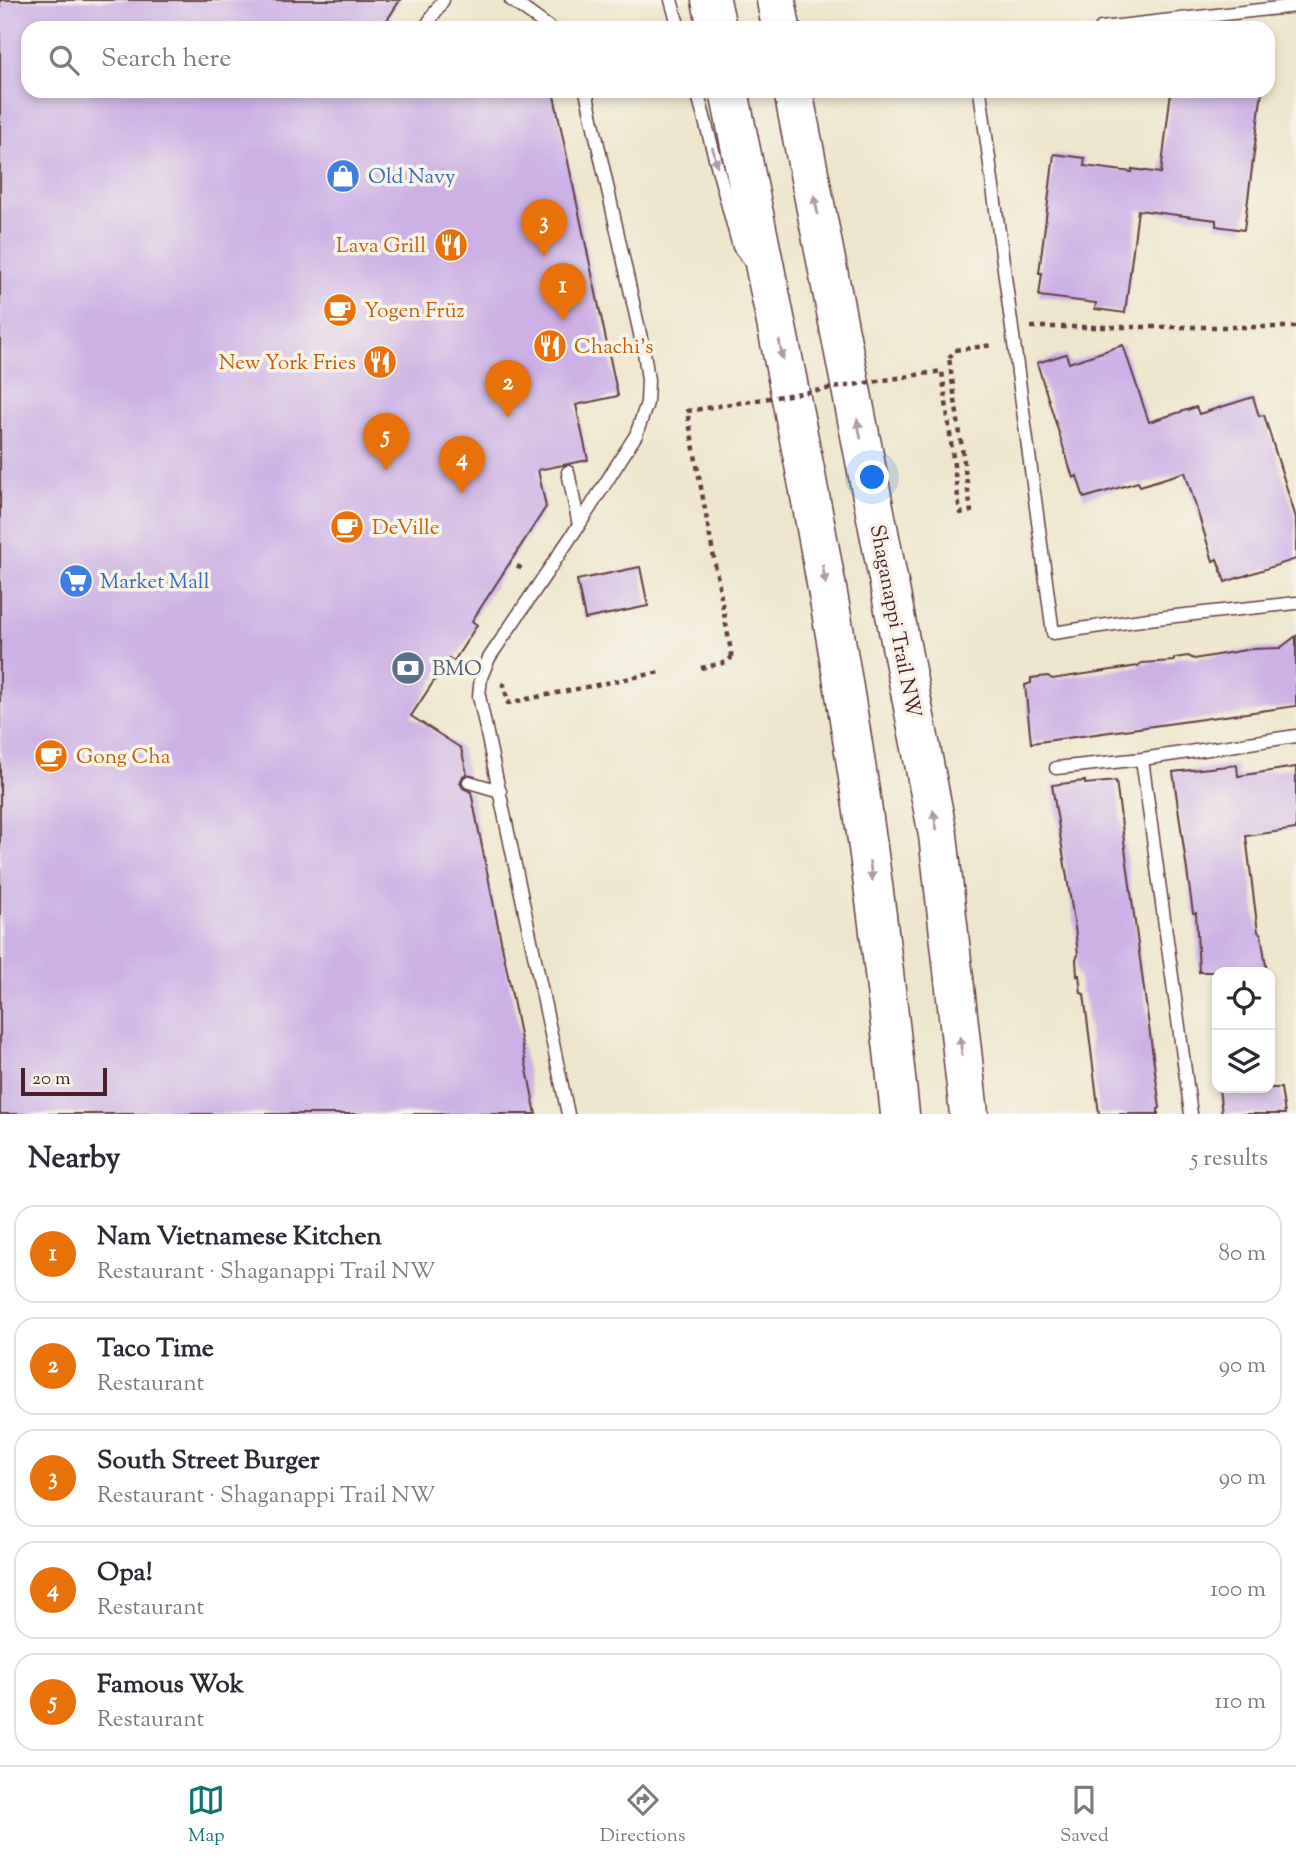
<!DOCTYPE html>
<meta charset="utf-8">
<style>
body{margin:0;font-family:"Sorts Mill Goudy",serif;background:#f7f7f7;color:#2b2b33}
.controls{position:absolute;right:21px;bottom:21px;display:grid;overflow:hidden;border-radius:14px;box-shadow:0 4px 10px #0003}
.controls button{width:63px;height:63px;display:grid;place-items:center;padding:0;border:0;border-bottom:2px solid #e1e1e2;background:#fff;color:#2b2b33;font:35px sans-serif}
.scale{position:absolute;left:21px;bottom:18px;width:86px;box-sizing:border-box;padding-left:7px;border:4px solid #4a1f2b;border-top:0;font-size:19px;line-height:24px;white-space:nowrap;color:#4a1f2b;-webkit-text-stroke:5px #f7f3e8;paint-order:stroke}
.you{position:absolute;left:873px;top:478px;width:24px;height:24px;margin:-18px;border:5px solid #fff;border-radius:50%;background:#1a73e8;box-shadow:0 0 0 10px #1a73e833}
.badge{display:grid;place-items:center;width:46px;height:46px;border-radius:50%;background:#0f766e;color:#fff;font-size:23px;font-weight:700}
.pin{position:absolute;translate:-50% -58px;filter:drop-shadow(0 2px 4px #0008)}
.pin::after{content:'';position:absolute;top:37px;width:24px;height:21px;background:inherit;clip-path:polygon(0 0,100% 0,50% 100%)}
.list{margin:0;padding:0;list-style:none}
h2{display:flex;justify-content:space-between;align-items:center;height:91px;margin:0;padding:0 28px;font-size:30px}
h2 small{font-size:23px;font-weight:400;color:#7c7c81}
.list li{display:grid;grid-template-columns:46px 1fr auto;gap:21px;align-items:center;box-sizing:border-box;height:98px;margin:0 14px 14px;padding:0 14px;border:2px solid #e1e1e2;border-radius:21px}
.list b{display:block;font-size:26px;white-space:nowrap}
.list p{margin:0;font-size:23px;white-space:nowrap;color:#7c7c81}
.list em{font-size:23px;font-style:normal;color:#7c7c81}
.icon{flex:none;width:38px;height:38px;fill:none;stroke:currentColor;stroke-width:2;stroke-linecap:round;stroke-linejoin:round}
.map{position:relative;flex:none;width:1296px;height:1114px;overflow:hidden}
.search{position:absolute;background:#fff;box-shadow:0 4px 10px #0003;left:21px;right:21px;top:21px;height:77px;display:flex;align-items:center;gap:18px;box-sizing:border-box;padding:0 24px;border-radius:21px;color:#7c7c81;font-size:26px}
.sheet{height:651px;background:#fff}
nav{display:flex;justify-content:space-around;align-items:center;box-sizing:border-box;height:98px;border-top:2px solid #e1e1e2;background:#fff;font-size:19px;color:#7c7c81}
nav a{display:grid;justify-items:center;gap:4px}
nav .on{color:#0f766e}
.map>svg:first-child{display:block}
.building{fill:#ccb0e6}
.lines{fill:none;stroke-linecap:round;stroke-linejoin:round}
.service-casing{stroke:#633d43;stroke-width:15}
.primary-casing{stroke:#633d43;stroke-width:41}
.path{stroke:#633d43;stroke-width:4.5;stroke-dasharray:5 5;stroke-linecap:butt}
.service{stroke:#fff;stroke-width:12}
.primary{stroke:#fff;stroke-width:38}
.path-bridge{stroke:#633d43;stroke-width:4.5;stroke-dasharray:5 5;stroke-linecap:butt}
.oneway{fill:#ae9aa0}
.labels{text-anchor:middle;stroke-width:7;stroke-linejoin:round;paint-order:stroke}
.shop-label{font-size:21px;fill:#366cbe;stroke:#f7f3e8;text-anchor:start}
.food-label{font-size:21px;fill:#c56008;stroke:#f7f3e8;text-anchor:start}
.street-label{font-size:21px;fill:#4a1f2b;stroke:#f7f3e8}
.service-label{font-size:21px;fill:#4e5e75;stroke:#f7f3e8;text-anchor:start}
</style>
<div class="map">
<svg width="1296" height="1114" viewBox="0 0 1296 1114">
<rect width="100%" height="100%" fill="#f7f3e8"/>
<filter id="ink" filterUnits="userSpaceOnUse"><feTurbulence type="fractalNoise" baseFrequency=".0143" numOctaves="2"/><feDisplacementMap in="SourceGraphic" scale="14" xChannelSelector="R" yChannelSelector="G"/><feConvolveMatrix kernelMatrix="1 2 1 2 8 2 1 2 1" color-interpolation-filters="sRGB"/></filter>
<filter id="wash" filterUnits="userSpaceOnUse"><feTurbulence type="fractalNoise" baseFrequency=".00686" numOctaves="4" result="noise"/><feDisplacementMap in="SourceGraphic" scale="28" xChannelSelector="R" yChannelSelector="G"/><feGaussianBlur stdDeviation="1.57" result="paint"/><feColorMatrix in="noise" values="0 0 0 0 0 0 0 0 0 0 0 0 0 0 0 0 0 1.4 0 .05"/><feComposite in="paint" operator="in"/></filter>
<g filter="url(#wash)">
<rect width="100%" height="100%" fill="#eee6cc"/>
<g id="blocks">
<path class="building" d="M0 0H400L382 28H28V91H553L618 396 576 405 588 460 538 470 546 507 472 621 477 625 454 661 449 658 411 716 461 748 467 774 463 776 460 783 463 788 471 792 536 1114H0Z
M1171 91H1262L1244 230 1216 226V220L1138 210 1125 313 1095 309 1096 303 1039 296 1042 273H1039L1054 154 1085 158 1084 166 1132 172V169L1161 173Z
M1123 345 1149 422 1196 407 1199 414 1253 397 1259 416 1264 415 1296 518V559L1225 582 1217 559 1213 561 1185 472 1140 486 1138 482 1084 498 1077 476 1073 478 1037 363 1066 354 1069 363Z
M640 567 648 606 585 619 577 580Z
M1296 636V706L1031 743 1025 685 1031 683V678L1048 676 1052 679 1138 666 1141 663 1174 661V658L1188 656 1194 659 1251 649 1280 648Z
M1237 765 1238 776 1296 767V829L1246 836 1258 932 1261 934 1267 972H1199L1196 913H1193L1173 772Z
M1085 781V784L1116 781 1160 1108 1158 1109V1114H1099L1084 994 1081 993 1079 975 1077 976 1076 959 1078 955 1075 927 1052 785Z
M1219 1088H1281L1285 1114H1222Z"/>
</g>
</g>
<g filter="url(#ink)">
<use href="#blocks" fill-opacity="0" stroke="#633d43" stroke-width="2"/>
<g class="lines">
<g class="service-casing">
<path id="service" d="M511 0 550 28
M671 0 679 28
M425 28 443 0
M1101 28 1296 6
M697 91 739 247 751 263
M980 91 1053 633 1148 619 1296 603
M568 472 579 525
M1142 759 1191 1114
M1056 768 1142 759 1296 736
M469 782 500 791
M568 1114 479 696 481 677 489 658 579 525 636 435 647 403 648 380 644 352 586 91"/>
</g>
<g class="primary-casing">
<path id="primary" d="M711 0 717 28
M776 0 781 28
M729 91C775 319 824 547 858 778 875 890 888 1002 900 1114
M793 91 938 835 969 1114"/>
</g>
<path class="path" d="M1031 327H1296
M949 358 955 350 993 345
M517 566 524 570
M701 668 727 662 732 657
M501 684 504 685 508 703 660 672"/>
<use href="#service" class="service"/>
<use href="#primary" class="primary"/>
<path class="path-bridge" d="M732 657 687 411 942 371 960 513 971 511 949 358"/>
</g>
<defs><path id="oneway-solid" d="M-6-.8H1V-3.2L6.5 0L1 3.2V.8H-6Z" transform="scale(1.75)"/></defs>
<g class="oneway">
<use href="#oneway-solid" transform="translate(715 157) rotate(75)"/>
<use href="#oneway-solid" transform="translate(816 205) rotate(-101)"/>
<use href="#oneway-solid" transform="translate(781 350) rotate(79)"/>
<use href="#oneway-solid" transform="translate(859 429) rotate(-101)"/>
<use href="#oneway-solid" transform="translate(824 574) rotate(80)"/>
<use href="#oneway-solid" transform="translate(935 820) rotate(-101)"/>
<use href="#oneway-solid" transform="translate(871 871) rotate(82)"/>
<use href="#oneway-solid" transform="translate(961 1046) rotate(-96)"/>
</g>
</g>
<defs>
<g id="shop-disc" transform="scale(1.75)"><circle r="9.5" fill="#3f7fe0" stroke="#f7f3e8"/><path d="M-5-2.5h2.3a2.7 3.5 0 0 1 5.4 0H5L5.5 6h-11ZM-1.5-2.5h3a1.5 2.3 0 0 0-3 0Z" fill="#fff"/></g>
<g id="restaurant-disc" transform="scale(1.75)"><circle r="9.5" fill="#e8710a" stroke="#f7f3e8"/><path d="M-5-6h1v4h1v-4h1v4h1v-4h1v5L-1.5 .5V6h-2V.5L-5-1ZM5-6V6H3V1.5H1.5Q1.5-4 5-6Z" fill="#fff"/></g>
<g id="cafe-disc" transform="scale(1.75)"><circle r="9.5" fill="#e8710a" stroke="#f7f3e8"/><path d="M-5.5-4.5H6V0H3Q3 3.5 0 3.5H-2.5Q-5.5 3.5-5.5 0ZM3-3.2v2h1.7v-2ZM-6 4.5H4V6H-6Z" fill="#fff"/></g>
<g id="supermarket-disc" transform="scale(1.75)"><circle r="9.5" fill="#3f7fe0" stroke="#f7f3e8"/><path d="M-6-5.5h2.5l.6 2H6L4.5 2H-2.5L-4.4-4H-6ZM-1.5 3.2a1.3 1.3 0 1 0 .1 0ZM3 3.2a1.3 1.3 0 1 0 .1 0Z" fill="#fff"/></g>
<g id="bank-disc" transform="scale(1.75)"><circle r="9.5" fill="#5c6f8a" stroke="#f7f3e8"/><path d="M-6-4H6V4H-6ZM0-2.3a2.3 2.3 0 1 0 0 4.6a2.3 2.3 0 1 0 0-4.6Z" fill="#fff"/></g>
</defs>
<g fill-rule="evenodd">
<use href="#shop-disc" x="343" y="176"/>
<use href="#restaurant-disc" x="451" y="245"/>
<use href="#cafe-disc" x="340" y="310"/>
<use href="#restaurant-disc" x="550" y="346"/>
<use href="#restaurant-disc" x="380" y="362"/>
<use href="#cafe-disc" x="347" y="527"/>
<use href="#supermarket-disc" x="76" y="581"/>
<use href="#bank-disc" x="408" y="668"/>
<use href="#cafe-disc" x="51" y="756"/>
</g>
<g class="labels">
<g class="shop-label">
<text x="368" y="183">Old Navy</text>
<text x="100" y="588">Market Mall</text>
</g>
<g class="food-label">
<text x="426" y="252" text-anchor="end">Lava Grill</text>
<text x="364" y="317">Yogen Früz</text>
<text x="574" y="353">Chachi's</text>
<text x="356" y="369" text-anchor="end">New York Fries</text>
<text x="372" y="534">DeVille</text>
<text x="76" y="763">Gong Cha</text>
</g>
<g class="street-label">
<text transform="translate(896 621) rotate(79)" y="7">Shaganappi Trail NW</text>
</g>
<g class="service-label">
<text x="432" y="675">BMO</text>
</g>
</g>
</svg>
<div class="controls">
<button><svg class="icon" aria-label="locate" viewBox="0 0 24 24"><circle cx="12" cy="12" r="6"/><path d="M12 2v4M12 18v4M2 12h4M18 12h4"/></svg></button>
<button><svg class="icon" aria-label="layers" viewBox="0 0 24 24"><path d="M12 4l9 5-9 5-9-5zM3 14l9 5 9-5"/></svg></button>
</div>
<div class="scale">20 m</div>
<div class="you"></div>
<div class="pin badge" style="left:563px;top:321px;background:#e8710a">1</div>
<div class="pin badge" style="left:508px;top:418px;background:#e8710a">2</div>
<div class="pin badge" style="left:544px;top:257px;background:#e8710a">3</div>
<div class="pin badge" style="left:462px;top:494px;background:#e8710a">4</div>
<div class="pin badge" style="left:386px;top:471px;background:#e8710a">5</div>
<div class="search"><svg class="icon" aria-label="search" viewBox="0 0 24 24"><circle cx="10" cy="10" r="6"/><path d="M15 15l6 6"/></svg>Search here</div>
</div>
<section class="sheet">
<h2>Nearby<small>5 results</small></h2>
<ul class="list">
<li><span class="badge" style="background:#e8710a">1</span><div><b>Nam Vietnamese Kitchen</b><p>Restaurant · Shaganappi Trail NW</p></div><em>80 m</em></li>
<li><span class="badge" style="background:#e8710a">2</span><div><b>Taco Time</b><p>Restaurant</p></div><em>90 m</em></li>
<li><span class="badge" style="background:#e8710a">3</span><div><b>South Street Burger</b><p>Restaurant · Shaganappi Trail NW</p></div><em>90 m</em></li>
<li><span class="badge" style="background:#e8710a">4</span><div><b>Opa!</b><p>Restaurant</p></div><em>100 m</em></li>
<li><span class="badge" style="background:#e8710a">5</span><div><b>Famous Wok</b><p>Restaurant</p></div><em>110 m</em></li>
</ul>
</section>
<nav>
<a class="on"><svg class="icon" aria-label="map" viewBox="0 0 24 24"><path d="M3 6l6-2 6 2 6-2v14l-6 2-6-2-6 2zM9 4v14M15 6v14"/></svg>Map</a>
<a><svg class="icon" aria-label="directions" viewBox="0 0 24 24"><path d="M12 3l9 9-9 9-9-9zM9 14v-3h6M13 9l2 2-2 2"/></svg>Directions</a>
<a><svg class="icon" aria-label="saved" viewBox="0 0 24 24"><path d="M7 4h10v16l-5-4-5 4z"/></svg>Saved</a>
</nav>
